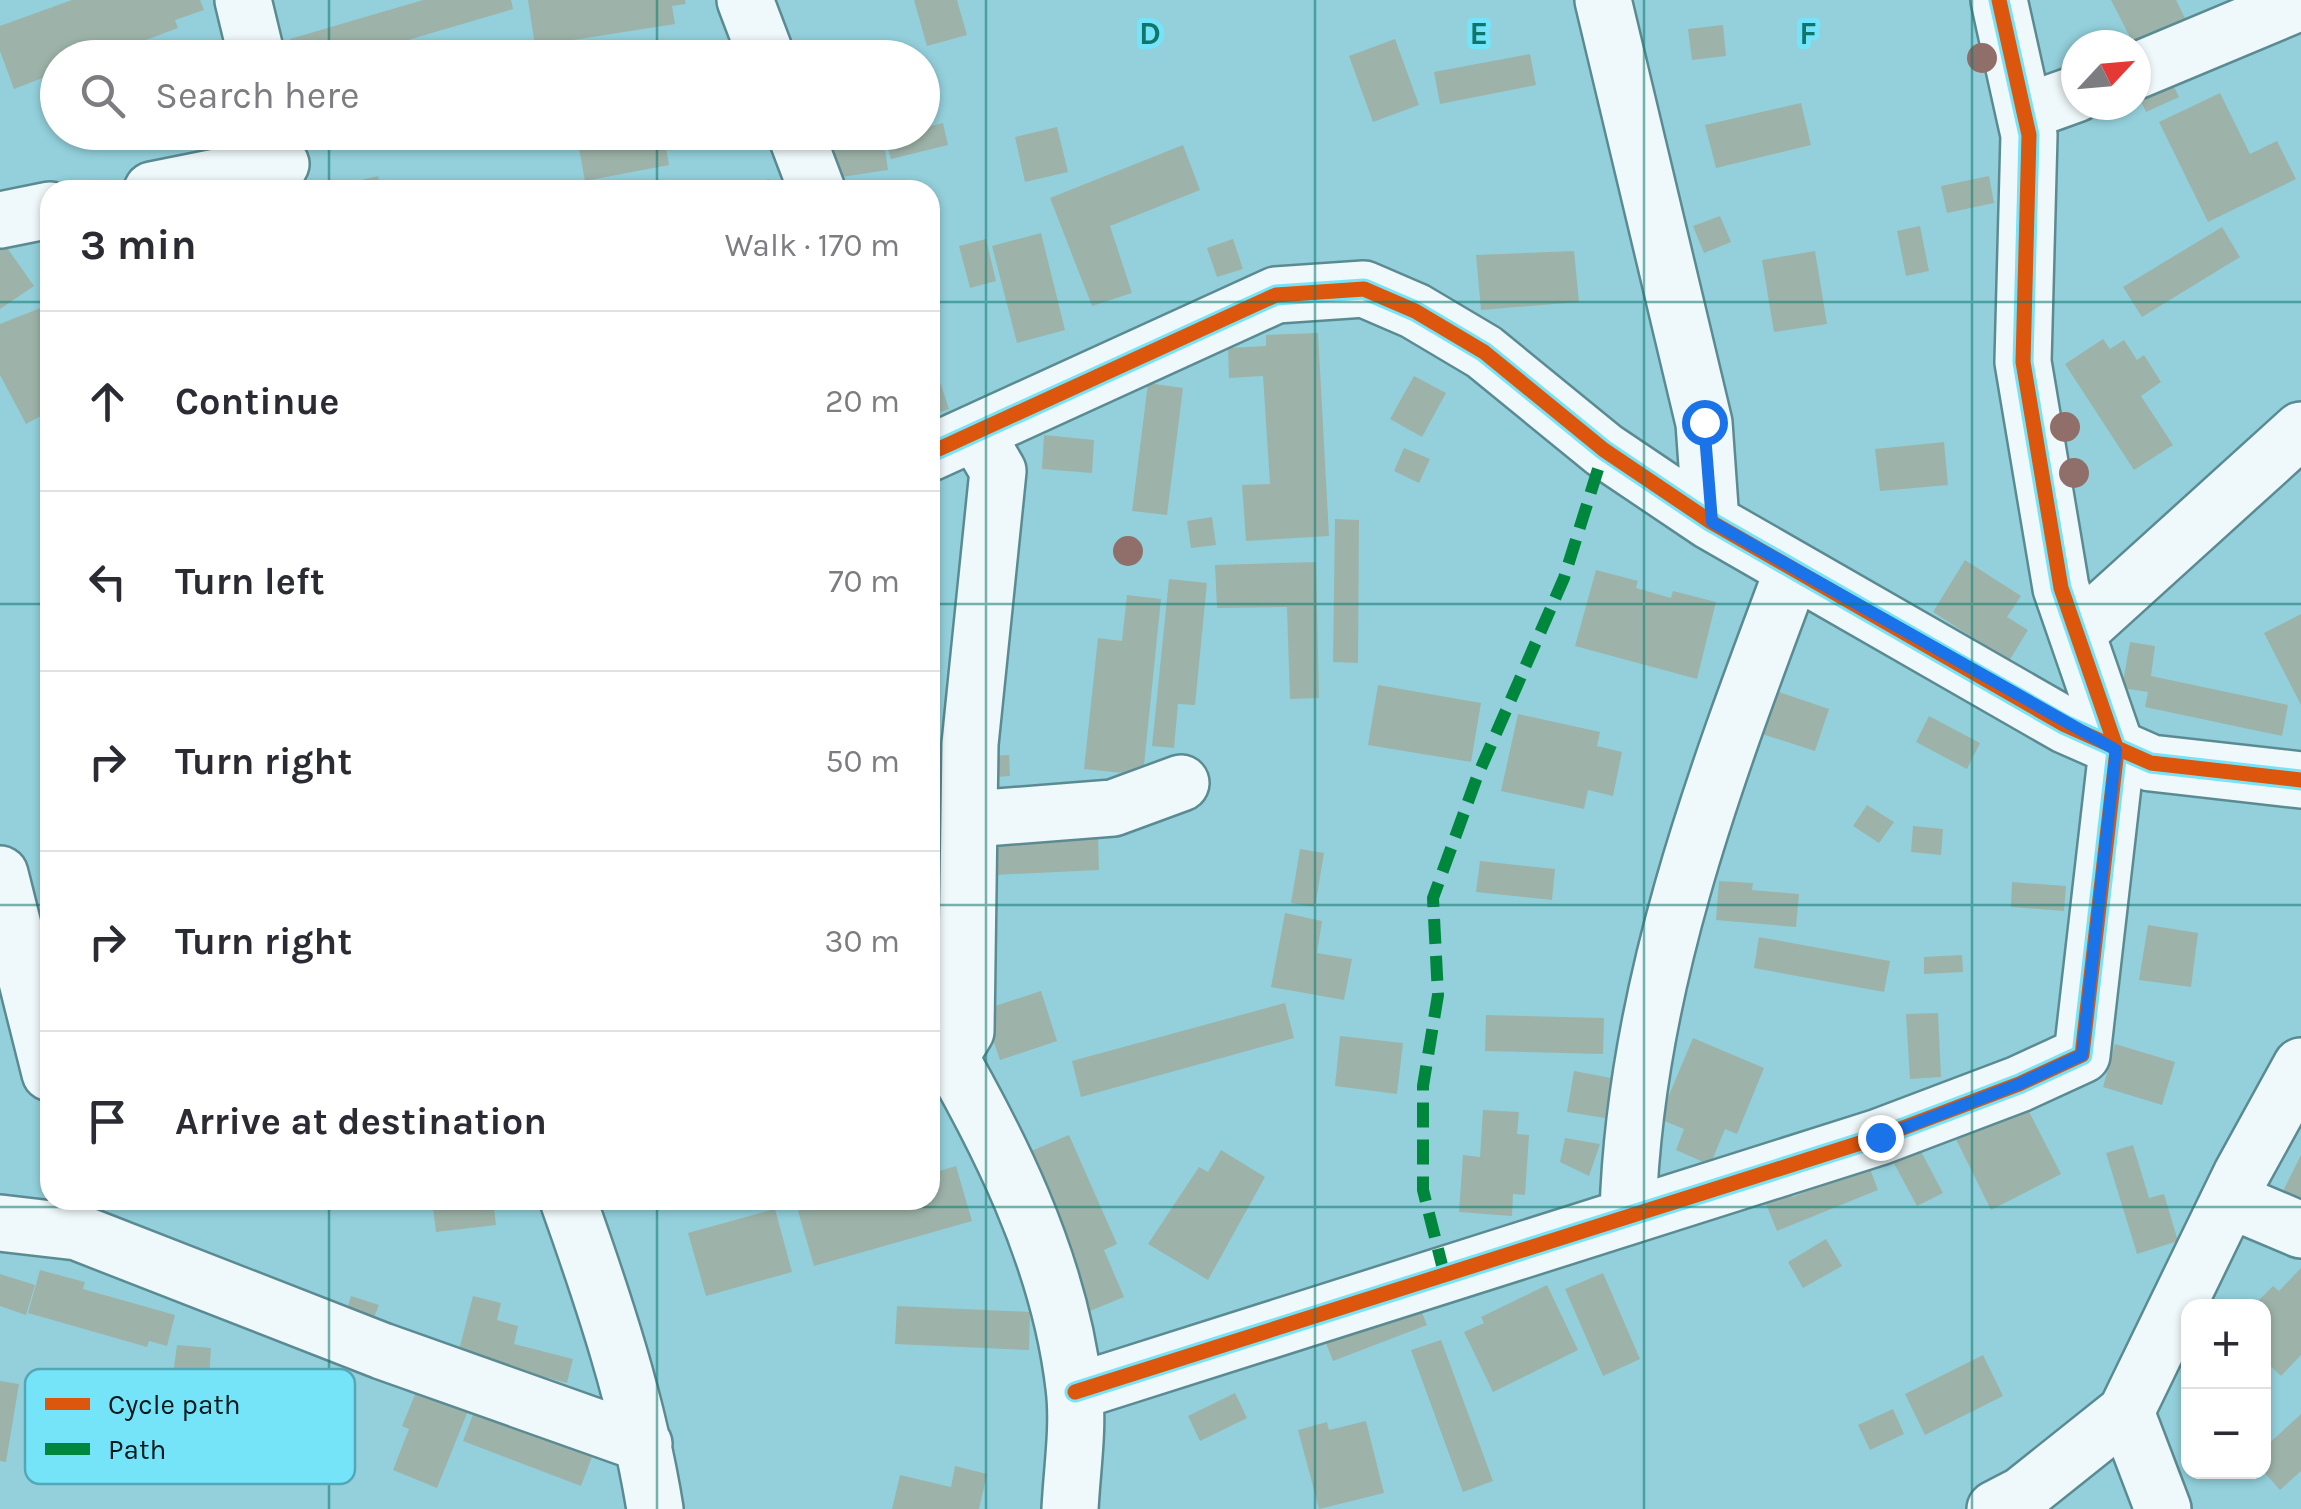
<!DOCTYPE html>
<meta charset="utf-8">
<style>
body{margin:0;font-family:Karla,sans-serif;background:#f7f7f7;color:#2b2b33}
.controls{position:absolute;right:30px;bottom:30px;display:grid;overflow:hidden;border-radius:20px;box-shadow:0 2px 8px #0004}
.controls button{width:90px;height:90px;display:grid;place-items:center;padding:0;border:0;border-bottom:2px solid #e1e1e2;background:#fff;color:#2b2b33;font:50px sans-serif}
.compass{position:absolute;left:2061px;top:30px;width:90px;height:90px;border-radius:50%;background:#fff;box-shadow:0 2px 8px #0004;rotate:64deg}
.stop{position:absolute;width:30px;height:30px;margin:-22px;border:8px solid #1a73e8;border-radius:50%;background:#fff}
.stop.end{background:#1a73e8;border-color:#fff;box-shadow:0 2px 10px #0008}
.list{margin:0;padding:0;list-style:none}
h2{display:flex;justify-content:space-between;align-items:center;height:130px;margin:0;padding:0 40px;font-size:42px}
h2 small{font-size:32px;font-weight:400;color:#7c7c81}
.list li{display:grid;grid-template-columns:65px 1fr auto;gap:30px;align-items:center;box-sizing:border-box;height:180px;padding:0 40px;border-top:2px solid #e1e1e2}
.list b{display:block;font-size:38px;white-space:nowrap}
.list em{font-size:32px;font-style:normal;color:#7c7c81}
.icon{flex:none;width:55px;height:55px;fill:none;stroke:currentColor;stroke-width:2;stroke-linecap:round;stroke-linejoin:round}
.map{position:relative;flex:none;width:2301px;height:1509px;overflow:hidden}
.search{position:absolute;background:#fff;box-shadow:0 2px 8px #0004;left:40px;top:40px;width:900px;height:110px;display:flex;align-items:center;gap:25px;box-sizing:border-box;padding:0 35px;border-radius:55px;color:#7c7c81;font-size:38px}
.panel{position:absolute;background:#fff;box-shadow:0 2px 8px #0004;left:40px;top:180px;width:900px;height:1030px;border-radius:30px}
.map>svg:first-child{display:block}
.building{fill:#9db3a9}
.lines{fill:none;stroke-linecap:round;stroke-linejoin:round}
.minor-casing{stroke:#5b8b92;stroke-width:60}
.minor{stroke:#eff8fa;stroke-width:55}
.quiet{stroke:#00873e;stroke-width:12;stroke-dasharray:25 12;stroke-linecap:butt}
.cycleway-casing{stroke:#76e4f8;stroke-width:21}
.cycleway{stroke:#dc560d;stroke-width:15}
.tree{fill:#906e6a}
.route{stroke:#1a73e8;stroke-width:12}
.grid{fill:none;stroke:#0f766e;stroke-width:2.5;stroke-opacity:0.55}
.key{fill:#76e4f8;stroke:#53a7b6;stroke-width:2.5}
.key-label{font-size:28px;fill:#01181c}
.grid-label{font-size:32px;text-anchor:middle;font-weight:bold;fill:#0f766e;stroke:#76e4f8;stroke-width:10;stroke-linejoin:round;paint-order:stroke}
</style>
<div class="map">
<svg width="2301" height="1509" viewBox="0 0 2301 1509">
<rect width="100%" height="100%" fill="#93d0db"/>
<path class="building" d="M72 0H200L204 10 175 20 178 28 98 58H58V72L14 89 0 51V26Z
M423 0H511L513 9 347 58H296L290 39Z
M528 0H685L686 4 672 6 675 24 535 46Z
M914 0H957L967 35 927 46Z
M2111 0H2176L2189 26 2134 45Z
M1723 25 1726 56 1692 60 1688 29Z
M1395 39 1419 105 1373 122 1349 56Z
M1530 54 1536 85 1440 104 1434 72Z
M2166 70 2179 97 2146 112 2136 91Z
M2220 93 2250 154 2277 141 2296 179 2208 222 2159 122Z
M1801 103 1811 145 1716 168 1705 125Z
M943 123 948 145 891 159 885 138 922 132V128Z
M1057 127 1068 172 1025 182 1015 137Z
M576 132H663L669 165 585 181Z
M884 142 888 170 835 178 831 149Z
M1183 145 1200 190 1110 226 1132 293 1092 306 1050 198Z
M378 176 381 190H347L345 184Z
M1989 176 1994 203 1947 213 1941 186Z
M770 179 773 190H728V188Z
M1720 216 1731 242 1704 253 1693 226Z
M1920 226 1929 271 1906 276 1897 231Z
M2222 227 2240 257 2142 317 2123 287Z
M1041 233 1065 330 1017 343 992 246Z
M986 239 996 281 970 288 959 246Z
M1233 239 1243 269 1217 277 1207 248Z
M3 242 34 286 0 309V244Z
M1574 251 1579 302 1481 310 1476 255Z
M1815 251 1827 324 1774 332 1762 260Z
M48 305 50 411 26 424 0 375V324Z
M1318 333 1329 536 1246 541 1242 485 1270 484 1263 376 1229 378 1228 348 1266 346V335Z
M2103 339 2110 349 2124 340 2137 360 2144 355 2161 382 2141 396 2173 445 2134 470 2065 364Z
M930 352 949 409 930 415Z
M1414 376 1446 393 1422 437 1390 419Z
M1148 383 1183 388 1167 515 1132 511Z
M1044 435 1094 440 1092 473 1042 469Z
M1944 442 1948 485 1880 491 1875 449Z
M1404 448 1430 459 1419 483 1394 471Z
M1212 517 1216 545 1191 548 1187 521Z
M1335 519 1359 520 1358 663 1333 662Z
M1965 560 2021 596 2007 617 2028 630 2009 661 1933 612Z
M1316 562 1319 698 1290 699 1287 607 1217 608 1215 565Z
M1596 570 1638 581 1636 588 1671 598 1673 591 1716 602 1697 679 1575 646Z
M1169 579 1207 583 1195 705 1178 704 1174 748 1152 746Z
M1127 595 1161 599 1143 775 1084 769 1098 638 1122 641Z
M2301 614V705L2264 633Z
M2130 642 2155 646 2151 676 2288 705 2282 736 2145 707 2148 692 2122 688Z
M1378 685 1481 703 1471 762 1368 745Z
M1770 689 1829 709 1815 751 1756 732Z
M1518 714 1600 732 1597 746 1622 752 1613 796 1588 790 1584 809 1501 791Z
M1929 716 1980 743 1967 769 1916 742Z
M1009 755 1010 776 985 778V756Z
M1867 805 1894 822 1879 843 1853 826Z
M1913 826 1943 829 1941 855 1911 852Z
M1098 837 1099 870 993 875 991 842Z
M1300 849 1324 853 1315 907 1291 903Z
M1480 861 1555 869 1552 900 1476 892Z
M1719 881 1753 883 1752 890 1799 894 1796 927 1716 920Z
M2012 882 2066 886 2064 911 2011 907Z
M1285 913 1322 921 1317 953 1352 959 1344 1000 1271 987Z
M2148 925 2198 933 2191 987 2139 980Z
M1759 937 1890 961 1884 992 1754 968Z
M1962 955 1963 972 1924 974V957Z
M1041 991 1057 1041 1000 1060 983 1010Z
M1285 1003 1294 1038 1081 1097 1072 1061Z
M1938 1013 1941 1077 1910 1079 1906 1014Z
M1486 1015 1604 1018 1603 1054 1485 1051Z
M1340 1036 1403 1043 1397 1094 1335 1086Z
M1693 1038 1764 1068 1737 1134 1725 1129 1710 1165 1676 1150 1684 1129 1659 1119Z
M2115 1044 2175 1062 2162 1105 2103 1087Z
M1574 1071 1611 1078 1605 1118 1567 1112Z
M2021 1096 2061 1174 1991 1210 1952 1131Z
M1483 1110 1519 1112 1517 1134 1529 1135 1525 1195 1513 1194 1512 1216 1459 1212 1463 1155 1480 1157Z
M1069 1135 1117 1244 1104 1250 1124 1297 1085 1313 1017 1157Z
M1565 1138 1600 1144 1589 1176 1560 1162Z
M1916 1142 1943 1193 1917 1206 1890 1156Z
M2133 1145 2149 1198 2164 1194 2178 1241 2137 1254 2106 1153Z
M1221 1150 1265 1177 1208 1280 1148 1244 1199 1167 1208 1172Z
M2301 1155V1210L2279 1199Z
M956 1166 972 1221 814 1266 798 1211 838 1200H930V1174Z
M1869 1166 1878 1190 1777 1231 1764 1199 1789 1188 1793 1197Z
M432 1200H493L496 1225 436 1232Z
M775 1209 792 1272 706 1296 688 1233Z
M1826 1239 1842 1266 1803 1288 1788 1262Z
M2301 1268V1355L2281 1376 2264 1360 2266 1313 2256 1303 2273 1286 2279 1291Z
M40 1270 85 1282 83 1289 175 1315 167 1346 149 1341 147 1347 28 1313Z
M1603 1273 1640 1359 1603 1376 1565 1289Z
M0 1274 35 1285 26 1315 0 1306Z
M1547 1285 1578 1350 1493 1392 1464 1332 1484 1323 1481 1317Z
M351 1296 379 1305 371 1325 345 1316Z
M473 1296 501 1303 497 1320 518 1326 514 1344 573 1359 567 1383 458 1354Z
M1417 1300 1427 1325 1333 1361 1323 1336Z
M897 1306 1030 1312 1029 1350 895 1344Z
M1441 1340 1493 1481 1463 1492 1411 1350Z
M177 1345 211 1348 202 1481 159 1477Z
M1983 1355 2003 1396 1925 1435 1905 1394Z
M421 1380 472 1401 437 1488 393 1470 409 1429 402 1426Z
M0 1381 19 1384 6 1462 0 1461Z
M1235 1393 1247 1418 1200 1441 1188 1416Z
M477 1404 595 1449 581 1486 463 1441Z
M1893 1409 1904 1434 1870 1450 1858 1425Z
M2301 1414V1471L2280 1490 2264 1472V1448Z
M1366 1421 1384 1493 1319 1509 1298 1430 1327 1422 1329 1430Z
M955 1466 987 1474 979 1509H892L900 1475 951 1487Z"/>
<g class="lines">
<g class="minor-casing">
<path id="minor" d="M243 0 257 58
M745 0 767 58
M1603 0 1704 423 1711 522
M2136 71 2301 2
M2026 112 2076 94
M795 132 817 190
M152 190 281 164
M0 220 50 210
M930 453 1276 295 1364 289 1415 311 1484 352 1604 450 1711 522 2065 725 2151 763 2301 780
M2077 633 2301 430
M972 819 1113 808 1181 783
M0 874 50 1073
M932 1026C997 1136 1059 1258 1074 1387 1079 1426 1072 1469 1070 1509
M950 1057 966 1031 970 744 998 471 977 435
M568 1200C604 1301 638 1403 655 1509
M2230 1200 2301 1230
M1628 1213C1635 988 1714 780 1792 572
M0 1223 77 1232 382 1351 644 1444
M1075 1392 1879 1137 2019 1084 2082 1055 2117 750 2061 588 2023 362 2029 135 1999 0
M2126 1412 2163 1509
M1995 1509 2022 1495 2126 1412 2241 1175 2301 1066"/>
</g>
<use href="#minor" class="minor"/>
<path class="quiet" d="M1444 1273 1423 1190V1086L1438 995 1433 898 1477 777 1564 578 1604 450"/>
<g class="cycleway-casing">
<path id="cycleway" d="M930 453 1276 295 1364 289 1415 311 1484 352 1604 450 1711 522 2065 725 2151 763 2301 780
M1075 1392 1879 1137 2019 1084 2082 1055 2117 750 2061 588 2023 362 2029 135 1999 0"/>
</g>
<use href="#cycleway" class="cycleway"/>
</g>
<g class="tree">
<circle cx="1982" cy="58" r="15"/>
<circle cx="2065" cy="427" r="15"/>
<circle cx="2074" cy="473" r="15"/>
<circle cx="1128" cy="551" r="15"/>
</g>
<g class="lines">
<path class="route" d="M1704 422 1712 522 2116 750 2082 1055 2019 1084 1880 1137"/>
</g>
<path class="grid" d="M329 0V58M657 0V58M986 0V1509M1315 0V1509M1644 0V1509M1972 0V1509M329 132V190M657 132V190M0 302H50M930 302H2301M0 604H50M930 604H2301M0 905H50M930 905H2301M329 1200V1509M657 1200V1509M0 1207H2301"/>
<rect x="25" y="1369" width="330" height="115" rx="15" class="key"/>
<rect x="45" y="1398" width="45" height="12" fill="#dc560d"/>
<rect x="45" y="1443" width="45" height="12" fill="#00873e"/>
<g class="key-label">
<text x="108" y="1414">Cycle path</text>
<text x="108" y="1459">Path</text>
</g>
<g class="grid-label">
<text x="1150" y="44">D</text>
<text x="1479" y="44">E</text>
<text x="1808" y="44">F</text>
</g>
</svg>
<div class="controls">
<button>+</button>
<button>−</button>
</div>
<svg class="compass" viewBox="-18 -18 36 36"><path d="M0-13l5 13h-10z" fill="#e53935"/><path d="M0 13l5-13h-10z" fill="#7c7c81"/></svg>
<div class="stop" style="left:1704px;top:422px"></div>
<div class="stop end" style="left:1880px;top:1137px"></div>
<div class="search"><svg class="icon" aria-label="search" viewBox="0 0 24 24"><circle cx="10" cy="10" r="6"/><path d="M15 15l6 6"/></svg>Search here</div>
<section class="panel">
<h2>3 min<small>Walk · 170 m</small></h2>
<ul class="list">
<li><svg class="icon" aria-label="ahead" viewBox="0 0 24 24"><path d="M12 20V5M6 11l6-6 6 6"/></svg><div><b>Continue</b></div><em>20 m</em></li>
<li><svg class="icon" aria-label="left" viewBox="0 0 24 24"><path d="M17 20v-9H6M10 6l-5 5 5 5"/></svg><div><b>Turn left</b></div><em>70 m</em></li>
<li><svg class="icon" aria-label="right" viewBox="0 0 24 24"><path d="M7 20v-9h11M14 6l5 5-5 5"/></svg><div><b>Turn right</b></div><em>50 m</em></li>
<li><svg class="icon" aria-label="right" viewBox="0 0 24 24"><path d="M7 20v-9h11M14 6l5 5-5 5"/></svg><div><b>Turn right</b></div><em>30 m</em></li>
<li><svg class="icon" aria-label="arrive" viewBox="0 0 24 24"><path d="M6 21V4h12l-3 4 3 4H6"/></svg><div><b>Arrive at destination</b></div></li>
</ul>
</section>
</div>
